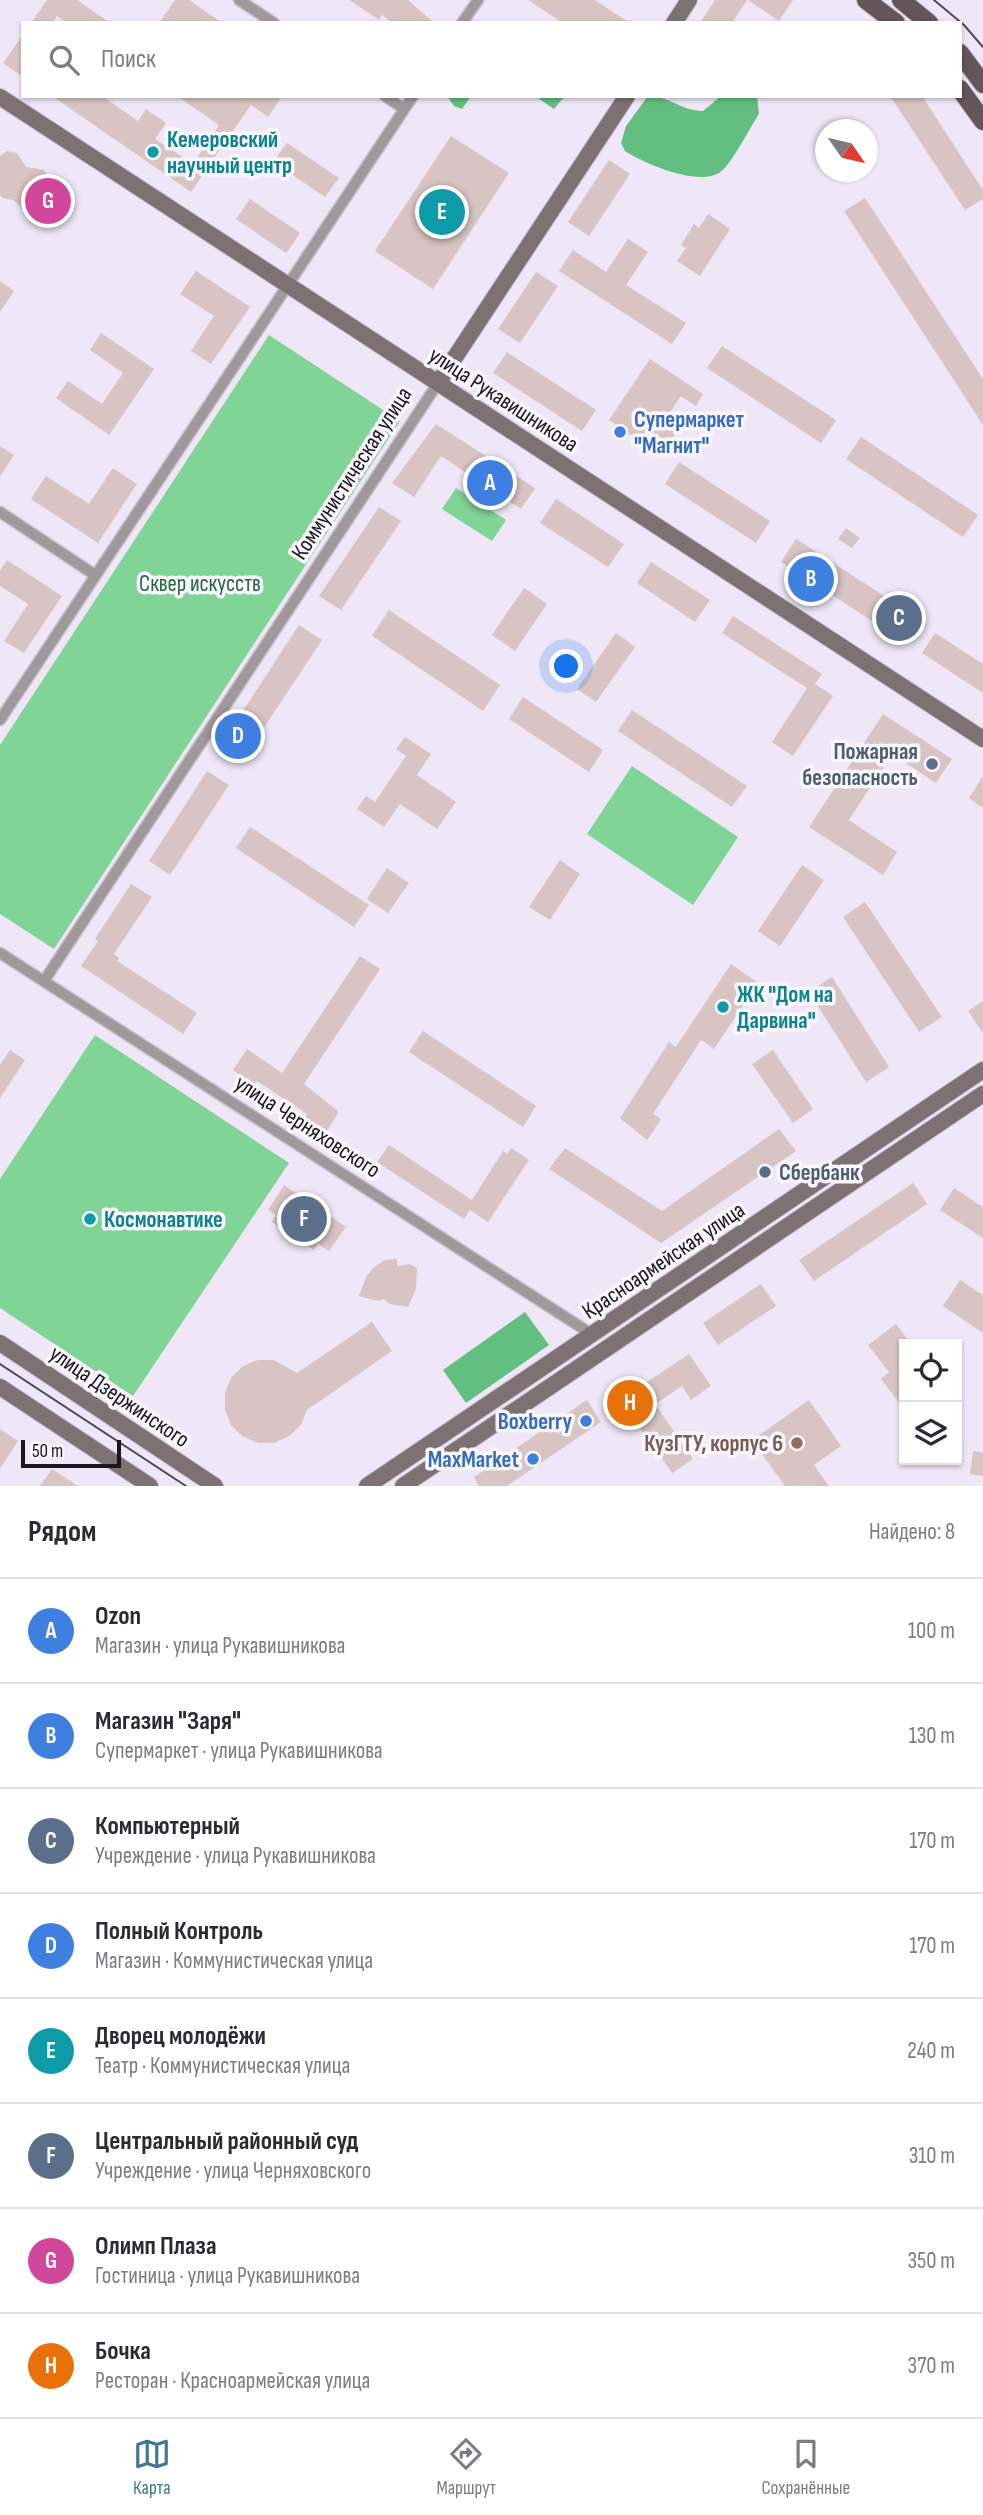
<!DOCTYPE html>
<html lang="ru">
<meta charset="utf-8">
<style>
body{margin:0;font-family:"Sofia Sans Condensed",sans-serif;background:#f7f7f7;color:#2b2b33}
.controls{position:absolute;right:21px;bottom:21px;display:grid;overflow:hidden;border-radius:0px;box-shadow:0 2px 5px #0004}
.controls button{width:63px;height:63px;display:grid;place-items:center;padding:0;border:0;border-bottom:2px solid #e1e1e2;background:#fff;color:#2b2b33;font:35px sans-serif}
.compass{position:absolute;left:815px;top:119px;width:63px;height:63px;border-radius:50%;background:#fff;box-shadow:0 2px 5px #0004;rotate:124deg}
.scale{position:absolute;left:21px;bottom:18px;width:100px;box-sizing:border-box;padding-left:7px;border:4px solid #19161c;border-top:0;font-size:19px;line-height:24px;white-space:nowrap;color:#19161c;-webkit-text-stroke:5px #f9f6fd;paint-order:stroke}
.you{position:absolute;left:567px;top:667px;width:24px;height:24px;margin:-18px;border:5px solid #fff;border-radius:50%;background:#1a73e8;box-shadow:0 0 0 10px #1a73e833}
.badge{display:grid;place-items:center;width:46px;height:46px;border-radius:50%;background:#3e7991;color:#fff;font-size:23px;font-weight:700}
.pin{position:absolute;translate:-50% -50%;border:4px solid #fff;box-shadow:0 2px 7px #0006}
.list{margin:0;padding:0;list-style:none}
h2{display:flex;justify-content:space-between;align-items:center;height:91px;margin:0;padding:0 28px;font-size:30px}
h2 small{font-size:23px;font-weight:400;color:#7c7c81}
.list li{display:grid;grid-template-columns:46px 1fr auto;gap:21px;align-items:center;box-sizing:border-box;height:105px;padding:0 28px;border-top:2px solid #e1e1e2}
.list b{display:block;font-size:26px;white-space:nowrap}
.list p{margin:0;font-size:23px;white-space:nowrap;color:#7c7c81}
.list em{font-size:23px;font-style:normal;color:#7c7c81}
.icon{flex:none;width:38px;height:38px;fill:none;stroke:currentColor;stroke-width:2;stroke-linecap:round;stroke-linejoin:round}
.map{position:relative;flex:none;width:983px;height:1486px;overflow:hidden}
.search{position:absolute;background:#fff;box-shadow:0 2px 5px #0004;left:21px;right:21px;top:21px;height:77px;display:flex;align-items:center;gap:18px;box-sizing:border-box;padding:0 24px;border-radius:0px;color:#7c7c81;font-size:26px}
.sheet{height:931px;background:#fff}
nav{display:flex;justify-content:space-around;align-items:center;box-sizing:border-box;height:98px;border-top:2px solid #e1e1e2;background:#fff;font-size:19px;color:#7c7c81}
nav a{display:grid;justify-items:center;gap:4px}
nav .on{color:#3e7991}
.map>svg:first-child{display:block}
.green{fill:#7fd496}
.forest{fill:#63bf7f}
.building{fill:#d8c4c2}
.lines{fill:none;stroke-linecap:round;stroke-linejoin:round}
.street-casing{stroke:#c8c1d0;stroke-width:13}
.secondary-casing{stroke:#c8c1d0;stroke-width:18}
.primary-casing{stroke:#c8c1d0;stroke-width:20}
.street{stroke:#a0989a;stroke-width:10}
.secondary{stroke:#7d7174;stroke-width:16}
.primary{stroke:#635559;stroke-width:18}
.tram{stroke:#4e4a52;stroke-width:2}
.culture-dot{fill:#0f9aa8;stroke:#f9f6fd;stroke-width:2.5}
.shop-dot{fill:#3f7fe0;stroke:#f9f6fd;stroke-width:2.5}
.service-dot{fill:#5c6f8a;stroke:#f9f6fd;stroke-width:2.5}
.education-dot{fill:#8d6e63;stroke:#f9f6fd;stroke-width:2.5}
.labels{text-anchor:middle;stroke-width:7;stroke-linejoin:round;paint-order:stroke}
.culture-label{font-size:23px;font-weight:bold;fill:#0d838f;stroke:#f9f6fd;text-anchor:start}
.street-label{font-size:23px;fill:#19161c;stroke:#f9f6fd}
.shop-label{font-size:23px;font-weight:bold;fill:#366cbe;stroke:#f9f6fd;text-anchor:end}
.park-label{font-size:23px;fill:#26673c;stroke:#f9f6fd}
.service-label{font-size:23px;font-weight:bold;fill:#4e5e75;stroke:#f9f6fd;text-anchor:end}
.education-label{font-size:23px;font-weight:bold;fill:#785e54;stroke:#f9f6fd;text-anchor:end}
</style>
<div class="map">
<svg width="983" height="1486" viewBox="0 0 983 1486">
<rect width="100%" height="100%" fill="#efe7f7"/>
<path class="green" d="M269 335 400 421 54 949 0 914V745Z
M456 488 506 520 492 541 442 509Z
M632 766 738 837 693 905 587 834Z
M95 1035 289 1163 133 1396 0 1308V1179Z"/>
<path class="forest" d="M447 96H471L462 109 454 106Z
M535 96H565L554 109Z
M648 96C670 96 681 111 703 111L721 96H757L759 114C750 127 731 166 719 173 697 186 645 164 625 151L621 143 626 126Z
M525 1312 549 1345 466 1403 443 1370Z"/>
<path class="building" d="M47 0H77L110 23H67L57 16 52 23H31Z
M175 0H189L222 23H159Z
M349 0H408L434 23H393L382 15 379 20Z
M528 0H595L630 23H563Z
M715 0H747L732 23H700Z
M748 0H793L779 21Z
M23 35V77L3 63Z
M52 96H102L138 121 146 109 166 123 155 139 193 164 219 125 177 96H282L268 117 251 105 191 192Z
M890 96H922L983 190V199L965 210Z
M451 136 509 173 433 289 375 251Z
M287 143 339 178 325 197 273 162Z
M7 151 17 153 26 167 44 170 52 185 68 187 74 196 72 206 58 211 52 221H38L13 200 3 198 0 195V156Z
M609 160 630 174 589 236 568 222Z
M865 198 983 379V425L844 211Z
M250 199 300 233 286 253 236 219Z
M708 214 730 229 700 276 677 261 686 248 681 245 694 224 699 228Z
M628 239 648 252 626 285 686 323 672 344 559 271 573 250 606 272Z
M196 271 250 307 211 364 191 351 214 316 180 294Z
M536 272 558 286 520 343 498 329Z
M0 281 14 291 0 312Z
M101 333 154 369 109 435 56 398 68 381 102 404 123 373 90 350Z
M722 346 836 420 821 443 707 368Z
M507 352 596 410 582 431 493 373Z
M650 359 703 394 696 406 681 396 669 414 682 423 661 455 609 420Z
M436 424 535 488 521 509 441 456 414 497 392 483Z
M861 437 978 515 963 537 846 459Z
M0 446 14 455 0 477Z
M679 462 770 521 756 543 665 484Z
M113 468 137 484 98 543 31 499 46 476 89 504Z
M556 499 624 544 608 567 540 523Z
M379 507 401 521 341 610 319 596Z
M846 528 860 538 852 548 838 539Z
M796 539 912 614 897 637 781 562Z
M7 560 62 596 24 653 4 641 28 604 0 586V570Z
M651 562 710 600 695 622 637 583Z
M524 588 547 604 515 651 492 635Z
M389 610 500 685 483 711 372 636Z
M733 616 822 674 815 684 833 696 793 756 772 742 807 688 722 633Z
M299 625 322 640 247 753 225 738Z
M616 633 635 647 596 702 577 689Z
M935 633 983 664V693L922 653Z
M523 697 603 750 589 772 509 719Z
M632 710 747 786 732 807 618 731Z
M883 714 952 759 936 783 892 754 849 820 897 852 883 875 809 827Z
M405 737 431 754 417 775 456 802 437 829 400 804 384 827 357 809 366 796 375 802 406 756 396 749Z
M207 771 229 785 170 875 149 861Z
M983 776V808L969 798Z
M250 827 369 905 354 927 236 848Z
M560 860 580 874 550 920 529 907Z
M802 865 824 880 780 946 758 931Z
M387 868 409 883 388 913 367 899Z
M131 884 152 897 114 954 119 958 117 961 197 1013 183 1034 81 966 98 941 95 939Z
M865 902 942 1017 919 1032 843 917Z
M360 956 380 969 304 1084 339 1112 326 1132 305 1118 307 1114 257 1081 254 1084 233 1070 247 1049 282 1073Z
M731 964 758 983 714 1049 701 1040 653 1114 661 1119 647 1140 620 1118 669 1042 676 1047Z
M832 977 889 1067 866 1082 809 992Z
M983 1001V1033L968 1011Z
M423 1031 536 1106 523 1127 409 1052Z
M10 1050 25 1060 0 1098V1065Z
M773 1050 813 1109 793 1123 752 1064Z
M779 1129 796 1151 661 1243 549 1169 565 1148 662 1211Z
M389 1145 472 1200 503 1151 507 1154 511 1148 529 1160 488 1222 470 1210 464 1219 377 1162Z
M913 1183 927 1204 814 1281 799 1260Z
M284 1185 346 1227 329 1251 318 1244 314 1250 272 1222 276 1215 268 1210Z
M954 1188 983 1207V1238L940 1210Z
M397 1259V1266L410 1264 417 1268 416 1289 408 1307 390 1304 384 1299 378 1301 359 1296 366 1277 373 1268 385 1260Z
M960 1280 983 1295V1333L943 1306Z
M761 1284 776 1306 718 1345 703 1323Z
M372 1322 392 1351 307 1410 301 1425 289 1436 274 1443H258L242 1436 231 1425 225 1410V1393L231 1378 243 1366 258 1360H274L297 1373Z
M896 1324 911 1344H904V1409L881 1379 889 1372 868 1345Z
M689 1354 711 1386 691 1400 682 1386 655 1404 693 1459 672 1473 620 1400Z
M587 1400 601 1422 507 1486H479L474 1477Z
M809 1400 841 1446 814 1465 829 1486H785L752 1440Z
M0 1429 18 1441 0 1469Z
M973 1451 983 1453V1476L970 1474Z
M52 1469 78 1486H40Z"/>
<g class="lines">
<g class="street-casing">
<path id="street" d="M239 0 274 23
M462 23 478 0
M385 96 404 109
M0 512 95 575
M0 720 413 96
M0 953 593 1335
M44 981 438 383"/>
</g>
<g class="secondary-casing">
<path id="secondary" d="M674 23 689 0
M0 97 983 739
M438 383 627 96
M0 1343 215 1486
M0 1387 150 1486
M367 1486 983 1070
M403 1486 983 1094"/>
</g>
<g class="primary-casing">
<path id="primary" d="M866 0 896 23
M901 0 929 23
M960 53 983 84
M960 89 983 121"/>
</g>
<use href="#street" class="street"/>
<use href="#secondary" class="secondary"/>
<use href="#primary" class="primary"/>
<path class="tram" d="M934 0 964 25 983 47
M0 1364 186 1486"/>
</g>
<g class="culture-dot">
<circle cx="153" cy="152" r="7"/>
<circle cx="723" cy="1007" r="7"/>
<circle cx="90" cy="1219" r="7"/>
</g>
<g class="shop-dot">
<circle cx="620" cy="432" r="7"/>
<circle cx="586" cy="1421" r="7"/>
<circle cx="533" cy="1459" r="7"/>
</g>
<g class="service-dot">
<circle cx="932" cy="764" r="7"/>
<circle cx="765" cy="1172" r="7"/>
</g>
<circle class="education-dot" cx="797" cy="1443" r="7"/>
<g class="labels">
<g class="culture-label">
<text x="167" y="147">Кемеровский<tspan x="167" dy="26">научный центр</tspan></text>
<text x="737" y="1002">ЖК "Дом на<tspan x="737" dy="26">Дарвина"</tspan></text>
<text x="104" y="1227">Космонавтике</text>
</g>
<g class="street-label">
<text transform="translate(504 399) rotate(33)" y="8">улица Рукавишникова</text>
<text transform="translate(351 473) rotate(-57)" y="8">Коммунистическая улица</text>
<text transform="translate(308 1126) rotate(33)" y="8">улица Черняховского</text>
<text transform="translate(663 1260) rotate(-34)" y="8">Красноармейская улица</text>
<text transform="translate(120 1396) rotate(34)" y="8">улица Дзержинского</text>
</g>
<g class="shop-label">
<text x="634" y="427" text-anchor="start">Супермаркет<tspan x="634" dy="26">"Магнит"</tspan></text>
<text x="572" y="1429">Boxberry</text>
<text x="519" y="1467">MaxMarket</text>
</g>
<g class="park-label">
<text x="200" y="591">Сквер искусств</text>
</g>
<g class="service-label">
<text x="918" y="759">Пожарная<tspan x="918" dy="26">безопасность</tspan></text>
<text x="779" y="1180" text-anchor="start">Сбербанк</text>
</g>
<g class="education-label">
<text x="783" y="1451">КузГТУ, корпус 6</text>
</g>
</g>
</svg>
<div class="controls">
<button><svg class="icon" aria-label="locate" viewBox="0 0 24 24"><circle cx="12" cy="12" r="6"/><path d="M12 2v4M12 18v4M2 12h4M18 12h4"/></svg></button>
<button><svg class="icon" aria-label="layers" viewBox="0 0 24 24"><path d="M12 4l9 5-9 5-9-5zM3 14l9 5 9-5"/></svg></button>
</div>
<svg class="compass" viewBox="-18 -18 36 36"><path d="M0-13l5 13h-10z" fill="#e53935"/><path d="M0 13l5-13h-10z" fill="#7c7c81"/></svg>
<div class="scale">50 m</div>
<div class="you"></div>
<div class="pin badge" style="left:490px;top:483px;background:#3f7fe0">A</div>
<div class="pin badge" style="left:811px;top:579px;background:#3f7fe0">B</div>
<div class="pin badge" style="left:899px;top:618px;background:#5c6f8a">C</div>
<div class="pin badge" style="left:238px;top:736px;background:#3f7fe0">D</div>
<div class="pin badge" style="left:442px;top:212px;background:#0f9aa8">E</div>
<div class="pin badge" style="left:304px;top:1219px;background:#5c6f8a">F</div>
<div class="pin badge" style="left:48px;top:201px;background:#d1479c">G</div>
<div class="pin badge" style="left:630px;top:1403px;background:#e8710a">H</div>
<div class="search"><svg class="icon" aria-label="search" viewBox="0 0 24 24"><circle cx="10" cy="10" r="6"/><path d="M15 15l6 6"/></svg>Поиск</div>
</div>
<section class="sheet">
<h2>Рядом<small>Найдено: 8</small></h2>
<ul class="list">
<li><span class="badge" style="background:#3f7fe0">A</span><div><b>Ozon</b><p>Магазин · улица Рукавишникова</p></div><em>100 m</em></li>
<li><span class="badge" style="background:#3f7fe0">B</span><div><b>Магазин &quot;Заря&quot;</b><p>Супермаркет · улица Рукавишникова</p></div><em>130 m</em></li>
<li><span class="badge" style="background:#5c6f8a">C</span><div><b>Компьютерный</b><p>Учреждение · улица Рукавишникова</p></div><em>170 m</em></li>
<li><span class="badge" style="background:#3f7fe0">D</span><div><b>Полный Контроль</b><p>Магазин · Коммунистическая улица</p></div><em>170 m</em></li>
<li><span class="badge" style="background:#0f9aa8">E</span><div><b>Дворец молодёжи</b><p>Театр · Коммунистическая улица</p></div><em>240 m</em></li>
<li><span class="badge" style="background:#5c6f8a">F</span><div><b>Центральный районный суд</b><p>Учреждение · улица Черняховского</p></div><em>310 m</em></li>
<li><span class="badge" style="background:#d1479c">G</span><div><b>Олимп Плаза</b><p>Гостиница · улица Рукавишникова</p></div><em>350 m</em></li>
<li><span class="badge" style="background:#e8710a">H</span><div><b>Бочка</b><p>Ресторан · Красноармейская улица</p></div><em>370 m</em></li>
</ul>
</section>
<nav>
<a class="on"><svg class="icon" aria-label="map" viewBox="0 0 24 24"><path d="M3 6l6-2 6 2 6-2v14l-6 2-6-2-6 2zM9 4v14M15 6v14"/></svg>Карта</a>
<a><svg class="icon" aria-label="directions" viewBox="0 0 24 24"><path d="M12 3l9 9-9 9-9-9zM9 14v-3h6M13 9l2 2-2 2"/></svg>Маршрут</a>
<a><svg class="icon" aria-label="saved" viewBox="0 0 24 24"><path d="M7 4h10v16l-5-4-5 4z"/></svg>Сохранённые</a>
</nav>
